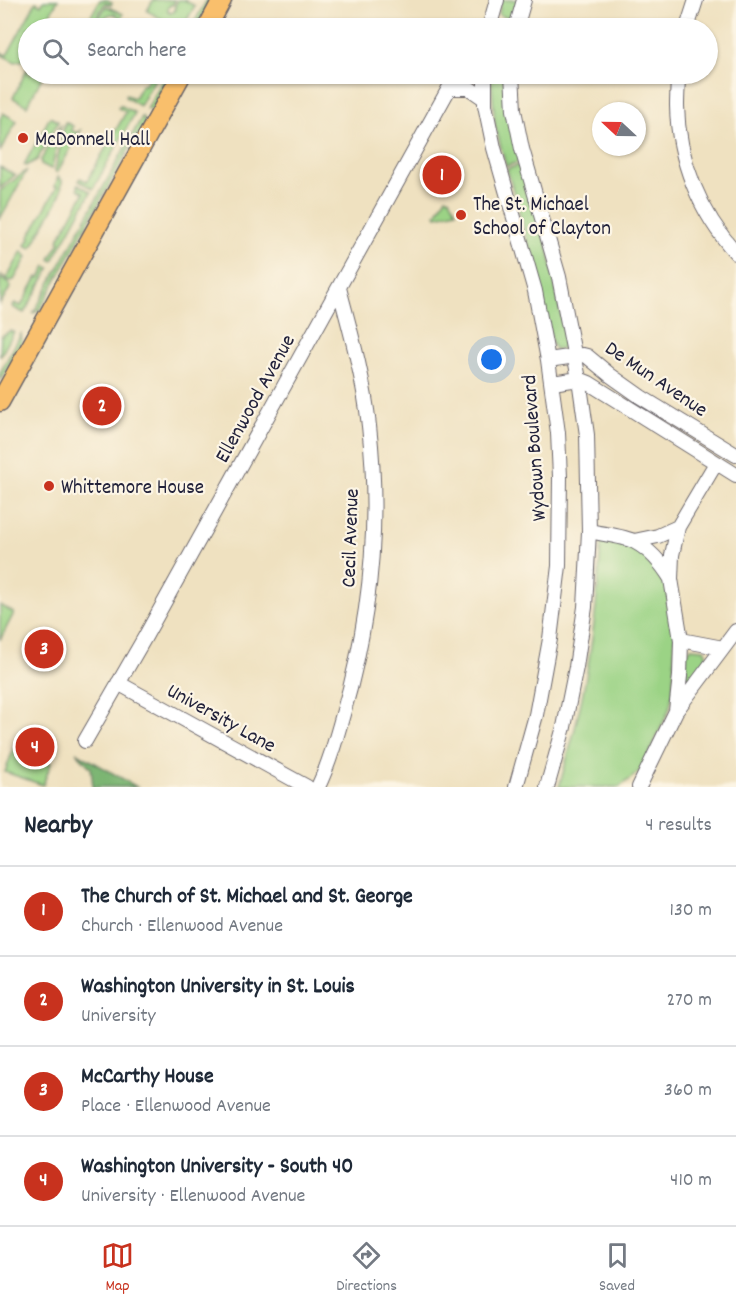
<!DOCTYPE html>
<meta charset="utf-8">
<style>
body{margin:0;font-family:Dekko,sans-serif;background:#f6f6f7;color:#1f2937}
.compass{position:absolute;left:592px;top:102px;width:54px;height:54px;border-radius:50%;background:#fff;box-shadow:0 2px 4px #0004;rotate:292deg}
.you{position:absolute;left:492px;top:360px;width:21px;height:21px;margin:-15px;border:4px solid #fff;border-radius:50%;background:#1a73e8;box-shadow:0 0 0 9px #1a73e833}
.badge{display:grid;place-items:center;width:39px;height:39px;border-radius:50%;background:#c8321e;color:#fff;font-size:20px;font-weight:700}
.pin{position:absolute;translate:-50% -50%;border:3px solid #fff;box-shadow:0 2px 6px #0006}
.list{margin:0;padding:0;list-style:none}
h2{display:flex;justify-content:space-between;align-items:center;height:78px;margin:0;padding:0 24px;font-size:26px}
h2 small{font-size:20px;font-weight:400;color:#747a83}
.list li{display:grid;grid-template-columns:39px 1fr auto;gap:18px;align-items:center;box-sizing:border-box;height:90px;padding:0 24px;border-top:2px solid #e0e1e3}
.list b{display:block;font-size:22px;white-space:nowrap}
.list p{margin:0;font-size:20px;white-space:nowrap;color:#747a83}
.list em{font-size:20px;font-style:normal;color:#747a83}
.icon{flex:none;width:33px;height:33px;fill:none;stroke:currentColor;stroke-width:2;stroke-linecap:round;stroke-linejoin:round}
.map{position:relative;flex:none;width:736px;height:787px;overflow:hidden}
.search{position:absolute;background:#fff;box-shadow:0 2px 4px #0004;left:18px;right:18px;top:18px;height:66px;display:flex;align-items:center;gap:15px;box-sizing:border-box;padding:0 21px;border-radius:33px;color:#747a83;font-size:22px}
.sheet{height:438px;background:#fff}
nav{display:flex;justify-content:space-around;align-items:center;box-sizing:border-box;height:84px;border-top:2px solid #e0e1e3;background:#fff;font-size:16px;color:#747a83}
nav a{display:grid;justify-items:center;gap:3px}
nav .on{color:#c8321e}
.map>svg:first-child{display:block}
.green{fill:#9bd385;stroke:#5e7a60;stroke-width:1.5}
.forest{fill:#7cb572;stroke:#4f6c56;stroke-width:1.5}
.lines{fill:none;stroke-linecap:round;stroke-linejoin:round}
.minor-casing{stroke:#6a656a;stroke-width:16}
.major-casing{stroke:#6a656a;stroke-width:21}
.minor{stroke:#fff;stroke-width:14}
.major{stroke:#f9bf6c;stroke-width:18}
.poi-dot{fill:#c8321e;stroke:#fcf5e5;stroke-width:2}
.labels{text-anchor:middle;stroke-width:4.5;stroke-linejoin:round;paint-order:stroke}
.poi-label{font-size:21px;fill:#22223b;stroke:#fcf5e5;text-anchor:start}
.street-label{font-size:21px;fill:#22223b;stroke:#fcf5e5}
</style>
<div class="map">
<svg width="736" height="787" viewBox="0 0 736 787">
<rect width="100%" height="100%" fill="#fcf5e5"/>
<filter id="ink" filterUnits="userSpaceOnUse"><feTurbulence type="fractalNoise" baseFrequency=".0167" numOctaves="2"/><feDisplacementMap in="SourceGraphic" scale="12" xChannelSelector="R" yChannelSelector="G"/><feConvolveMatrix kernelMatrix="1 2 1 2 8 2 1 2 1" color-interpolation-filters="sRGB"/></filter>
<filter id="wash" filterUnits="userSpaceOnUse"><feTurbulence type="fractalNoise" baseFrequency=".008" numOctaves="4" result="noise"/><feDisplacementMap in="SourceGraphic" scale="24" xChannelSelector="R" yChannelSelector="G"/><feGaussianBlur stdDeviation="1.35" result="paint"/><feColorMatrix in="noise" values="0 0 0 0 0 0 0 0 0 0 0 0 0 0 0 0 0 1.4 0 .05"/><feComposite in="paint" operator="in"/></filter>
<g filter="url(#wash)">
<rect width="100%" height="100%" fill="#efe1c0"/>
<path class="green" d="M44 0H58L42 28H28V53L24 60 15 62 0 54V52L7 55 36 2 41 5Z
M100 0H108L112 3 111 5 105 3 91 28H84Z
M153 0H175L173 5H170L168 8V11L171 13 175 11V6L178 0H184L195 6 182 28H157L162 19 147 11Z
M207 0H212L196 28H191Z
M501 0H519L512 19 499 15Z
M106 6 123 14 121 19 114 14C104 14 100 23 101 28L95 24Z
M28 67V74H37L43 76 27 106 13 98Z
M166 74H171L158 97 159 99 153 110 147 109Z
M491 74H508L522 161 506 166 495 125Z
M149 77 155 79 140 106 125 97 126 95 134 98 142 84 145 85Z
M120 105 135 113 93 189 79 181 80 178 87 181 126 112 118 108Z
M3 113 17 121 0 152V119Z
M50 117 58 121V122L37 160 26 166 24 165Z
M142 117 146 123 140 135H137L40 309 33 314Z
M65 122 73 126 71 130 77 133 80 130H81L57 173 55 171Z
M61 124 52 168 51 169 41 164V160Z
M523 164 548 247 567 348 555 349 552 344 537 276 507 169Z
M0 167 15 175 0 188Z
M27 170 0 219V191Z
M58 177 62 180 61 192 57 202 31 248 25 245 30 239 29 237 57 187 55 186Z
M78 184 91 192 53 261 50 259 60 242 58 240 84 193 78 189Z
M446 197 450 199 456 211 437 216 436 214Z
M22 251 27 257 14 280 10 281 0 275 7 278Z
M46 266 50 268 24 313 14 308 13 306 15 303 21 306 37 277 40 278Z
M0 278 9 283 10 288 0 304Z
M10 331 14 332 0 357 1 336Z
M21 334 22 342 0 381V373Z
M601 540 629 546 650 559 659 570 666 583 675 636 673 692 669 710 642 769 630 779 619 787H559C565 766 571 745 576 724 591 663 598 602 601 540Z
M0 605 14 613 0 640Z
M691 648 704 649 706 653 707 661 693 680 686 678V655Z
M15 744 51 763 43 785 5 772Z"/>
<path class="forest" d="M76 752 137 787H93L91 768Z"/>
</g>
<g filter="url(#ink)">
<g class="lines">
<g class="minor-casing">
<path id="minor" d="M489 28 497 0
M516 28 524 0
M687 28 696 0
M485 74V105L494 148 535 291 548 360 558 433 560 477 559 566 550 639 536 715 516 787
M512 74 514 110 522 149 559 277 579 379 587 435 589 531 585 607 576 667 564 727 547 787
M678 74C678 84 677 95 677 106 678 160 700 213 736 253
M449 88H469L485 99
M548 360 583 355 587 356 610 375 641 397 736 455
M552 383 579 379 589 383 736 475
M589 531C601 534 625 536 635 542 650 550 662 564 671 579
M634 541 658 536 678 527
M681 640 723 648
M118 683 307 787
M676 711 736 631
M85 741 145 637 457 74
M318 787C329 764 336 739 343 714 370 621 380 522 369 426 364 379 351 333 339 288
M639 787 676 711 680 676 681 640 671 579 672 555 678 527 716 463"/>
</g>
<g class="major-casing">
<path id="major" d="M207 28 222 0
M0 402 182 74"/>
</g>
<use href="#minor" class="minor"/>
<use href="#major" class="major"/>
</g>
</g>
<g class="poi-dot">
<circle cx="23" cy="138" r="6"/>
<circle cx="461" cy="215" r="6"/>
<circle cx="49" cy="486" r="6"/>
</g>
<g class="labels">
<g class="poi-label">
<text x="35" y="145">McDonnell Hall</text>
<text x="473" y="210">The St. Michael<tspan x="473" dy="24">School of Clayton</tspan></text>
<text x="61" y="493">Whittemore House</text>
</g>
<g class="street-label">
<text transform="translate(657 378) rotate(34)" y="7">De Mun Avenue</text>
<text transform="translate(254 398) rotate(-61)" y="7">Ellenwood Avenue</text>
<text transform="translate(533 448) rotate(-94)" y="7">Wydown Boulevard</text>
<text transform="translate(349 538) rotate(-88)" y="7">Cecil Avenue</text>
<text transform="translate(222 717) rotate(29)" y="7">University Lane</text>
</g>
</g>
</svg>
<svg class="compass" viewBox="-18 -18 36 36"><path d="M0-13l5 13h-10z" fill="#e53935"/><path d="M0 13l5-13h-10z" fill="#747a83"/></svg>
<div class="you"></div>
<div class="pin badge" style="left:442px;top:175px">1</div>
<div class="pin badge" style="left:102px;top:406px">2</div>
<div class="pin badge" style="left:44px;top:649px">3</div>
<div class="pin badge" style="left:35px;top:747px">4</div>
<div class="search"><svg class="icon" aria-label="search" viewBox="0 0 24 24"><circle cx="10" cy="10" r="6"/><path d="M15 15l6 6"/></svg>Search here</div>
</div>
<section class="sheet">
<h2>Nearby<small>4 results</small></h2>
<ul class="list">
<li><span class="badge">1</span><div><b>The Church of St. Michael and St. George</b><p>Church · Ellenwood Avenue</p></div><em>130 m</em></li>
<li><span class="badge">2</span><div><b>Washington University in St. Louis</b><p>University</p></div><em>270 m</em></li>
<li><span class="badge">3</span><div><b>McCarthy House</b><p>Place · Ellenwood Avenue</p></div><em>360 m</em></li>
<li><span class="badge">4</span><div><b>Washington University - South 40</b><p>University · Ellenwood Avenue</p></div><em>410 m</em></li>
</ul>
</section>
<nav>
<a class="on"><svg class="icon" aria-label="map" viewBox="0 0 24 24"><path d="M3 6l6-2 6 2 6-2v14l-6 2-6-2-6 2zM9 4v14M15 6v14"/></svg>Map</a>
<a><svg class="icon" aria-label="directions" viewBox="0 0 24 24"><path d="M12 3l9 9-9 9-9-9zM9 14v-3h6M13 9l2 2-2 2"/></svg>Directions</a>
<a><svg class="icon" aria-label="saved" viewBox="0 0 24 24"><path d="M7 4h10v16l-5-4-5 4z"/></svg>Saved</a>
</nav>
